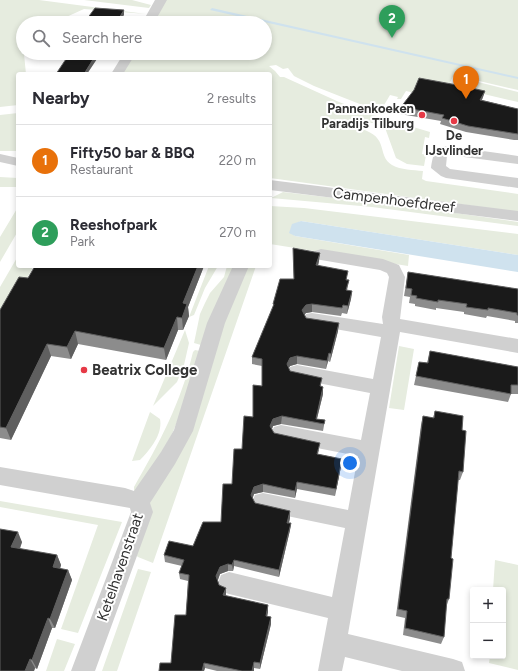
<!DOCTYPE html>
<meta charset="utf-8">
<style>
body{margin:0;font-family:Figtree,sans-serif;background:#f2f2f3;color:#2b2b33}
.controls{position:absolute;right:12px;bottom:12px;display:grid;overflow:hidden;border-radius:4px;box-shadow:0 2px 6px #0003}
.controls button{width:36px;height:36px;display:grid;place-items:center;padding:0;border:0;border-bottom:1px solid #e1e1e2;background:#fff;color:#2b2b33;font:20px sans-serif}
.you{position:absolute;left:350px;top:463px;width:14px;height:14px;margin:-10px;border:3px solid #fff;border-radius:50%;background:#1a73e8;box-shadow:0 0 0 6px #1a73e833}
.badge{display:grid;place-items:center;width:26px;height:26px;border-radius:50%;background:#db2777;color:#fff;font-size:13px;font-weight:700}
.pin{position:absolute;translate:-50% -33px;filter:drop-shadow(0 1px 2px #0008)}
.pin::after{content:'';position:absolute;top:21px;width:14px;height:12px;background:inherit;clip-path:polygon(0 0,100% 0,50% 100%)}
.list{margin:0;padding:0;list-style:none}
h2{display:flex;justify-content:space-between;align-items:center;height:52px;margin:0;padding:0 16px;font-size:17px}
h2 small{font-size:13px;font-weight:400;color:#7c7c81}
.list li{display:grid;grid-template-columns:26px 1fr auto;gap:12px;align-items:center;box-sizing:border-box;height:72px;padding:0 16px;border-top:1px solid #e1e1e2}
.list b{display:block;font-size:15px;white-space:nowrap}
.list p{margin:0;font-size:13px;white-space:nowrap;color:#7c7c81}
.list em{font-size:13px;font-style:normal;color:#7c7c81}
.icon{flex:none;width:22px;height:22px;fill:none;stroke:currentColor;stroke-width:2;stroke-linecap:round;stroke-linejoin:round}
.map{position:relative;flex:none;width:518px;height:671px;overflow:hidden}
.search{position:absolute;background:#fff;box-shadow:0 2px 6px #0003;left:16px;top:16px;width:256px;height:44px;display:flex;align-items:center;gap:10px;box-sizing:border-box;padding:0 14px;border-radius:22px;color:#7c7c81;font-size:15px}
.panel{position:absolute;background:#fff;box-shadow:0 2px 6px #0003;left:16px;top:72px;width:256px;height:196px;border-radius:4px}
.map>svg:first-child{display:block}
.green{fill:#e6ecdf}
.water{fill:#cfe2ee}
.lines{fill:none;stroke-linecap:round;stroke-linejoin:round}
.minor{fill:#d0d0d0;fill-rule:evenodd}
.wall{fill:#8c8c8c}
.shaded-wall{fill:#5f5f5f}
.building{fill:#1a1a1a;stroke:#5f5f5f}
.poi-dot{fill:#e63946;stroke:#fff;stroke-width:1.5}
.labels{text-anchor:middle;stroke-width:4;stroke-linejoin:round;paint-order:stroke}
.far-poi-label{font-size:13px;font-weight:bold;fill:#333;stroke:#fff;text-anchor:end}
.street-label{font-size:15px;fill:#333;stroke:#fff}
.poi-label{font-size:15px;font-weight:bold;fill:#333;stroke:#fff;text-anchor:start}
</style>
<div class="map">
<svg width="518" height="671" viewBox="0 0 518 671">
<rect width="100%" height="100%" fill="#fff"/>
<path class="green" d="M0 0H39L146 14 84 9 53 23H23V51L21 53 24 54 26 74H18V105L0 107Z
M84 0H132L151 5 149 8Z
M164 0H518V90L462 77V78L518 92V102L454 87 459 74 455 73 448 86 415 93 406 91 401 99H397L398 97 390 95 380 112 314 86 294 76 288 68 283 69 276 65 269 66 275 71 280 77H284L339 102 371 114 370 115 377 116 373 123H365L361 129C390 137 376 155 392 165 401 170 413 170 423 171L422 179 426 181 518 194V212L270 178V74H121L133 53H265V23H151Z
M18 113V151H0V115Z
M386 119 430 132 429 138 425 137 422 154 426 155 424 166 407 164 396 158 384 125Z
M0 177 18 178V187H0Z
M283 192 420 208 518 222V226L372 207 271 198Z
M270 206 304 208 518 234V255L301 221 293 225 290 231 295 236 409 255 408 266 270 244Z
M18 207V231L0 262V237Z
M18 256V266H34L0 325V287Z
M209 266H218L205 288 194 315 189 317Z
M227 266H235L201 345 194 343 200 314 205 303 210 293 224 277Z
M247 266H256L153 563 138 557 135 554 149 505Z
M185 330 189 343 184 365 177 382 153 406Z
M399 346 414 349 404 410 389 408Z
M195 350 200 351 184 405 172 434 141 488 134 492V487C160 442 181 402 193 352Z
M150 412 160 419C163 434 150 450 140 460L132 461Z
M0 501 122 522 78 633 61 629 98 525 0 507Z
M495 560 518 565V670L489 663 490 656H503V590H493Z
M138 569 151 572 117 671H102Z
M57 639 75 644 64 671H46Z"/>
<path class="water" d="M212 8 518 77V79L210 10Z
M301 221 518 255V272L295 236 289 233 292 224Z"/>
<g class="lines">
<path class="minor" d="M155 0H167L154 23H142Z
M124 53H136L123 74H111Z
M447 146 518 156V164L449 155 447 156 446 166 450 169 518 178V188L446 178 441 176 431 168C433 155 434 149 447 146Z
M0 154 18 158V166L0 162Z
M270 180 518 211V221L270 190Z
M321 249 383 259 399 265 405 277 400 319 518 339V353L400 332 348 634 453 659 462 662 465 671H402L345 657 342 671H318L328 618 229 594 221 591 218 583 221 575 229 572 332 597 345 528 263 511 255 509 252 502 255 495 263 493 348 510 358 456 281 441 274 439 271 433 274 427 281 425 361 440 370 393 297 379 290 377 288 372 290 367 297 365 373 379 381 337 312 325 306 324 303 319 306 314 312 313 383 324 382 317 389 277 387 273 380 270 315 259 313 255 315 251Z
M233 266H249L225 323 193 431 175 464 150 503 153 512 95 671H71L131 512 130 508 0 485V467L125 488 134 491 161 452 174 430 207 323Z"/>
</g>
<path class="wall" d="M485 91 482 100 518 109V140H514L466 132 440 124 441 121 400 114 401 107Z
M293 248 319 261 318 266 349 280 347 291H352L351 299 347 314 342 313 341 316 312 312 306 313 304 314 306 318 338 331 330 362 328 361 326 369 297 364 290 366 289 368 290 371 322 386 323 387V394L317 419 325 420 323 431 281 424 273 426 272 429 274 433 319 450 318 454 342 459 335 496 297 489 295 498 263 492 254 494 252 499 255 503 290 518 289 523H291L290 530 279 577 234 566 233 571H228L220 574 218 580 219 585 226 594V596L268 612 267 616 271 617V624L260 669 254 668V671H217L205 668 204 671H159L171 663 186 615 188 581 180 579 179 573 182 566 165 562 164 555 193 546 221 522 262 386V366L252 364V357L273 307V304L294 279Z
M35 266H204L188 307 189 316 183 330H178L166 360 78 344 71 359 51 356 11 440 0 438V310L28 278Z
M408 272 518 289V323H515V321L487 316 486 318 464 314V312L436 308V310L415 306V304L409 303 410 297 404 296Z
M430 351 518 367V394H511L508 402 414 385 419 362 427 363Z
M435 411 462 430 463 472 460 480H458L451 558 449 599 446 607 444 637 441 644 403 635 405 618 396 616 421 425 423 416 433 418Z
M0 529 22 542 20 549 57 555 61 565 60 569 68 570 72 580 55 628H52L37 669 35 668 34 671H0Z"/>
<path class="shaded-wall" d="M124 10V15L119 23H116Z
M97 53H101L87 74H84Z
M485 91 483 97 479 106 480 100Z
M320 253 319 261 316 273V265Z
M198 266H204L188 307 189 316 183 330 182 318 183 303Z
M352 291 351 299 347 314 348 306Z
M312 304V312L306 313 302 318V310L306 305Z
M177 317 178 330 166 360 164 348Z
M339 323 338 331 330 362 331 354Z
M75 331 78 344 71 359 67 347Z
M47 344 51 356 11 440 6 428Z
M329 353 328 361 326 369 327 361Z
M297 356V364L290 366 287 371V364L290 358Z
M323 387V394L316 422V419Z
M282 416 281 424 273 426 270 434V426L273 419Z
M342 459 341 467 335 496 336 489Z
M297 482V489L295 498V491Z
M263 484V492L254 494 251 503V495L254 487Z
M290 511V518L287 530V523Z
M291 523 290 530 279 577V570Z
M18 532 22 542 16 558 11 547Z
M57 555 61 565 57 578 53 567Z
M234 560V566L233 571 232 565Z
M228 564V571L220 574 217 582 216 576 220 567Z
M68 570 72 580 55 628 50 619Z
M226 588V594L224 602 223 595Z
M268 605V612L266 622V616Z
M271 617V624L260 669V663Z
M48 618 52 628 37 669 32 660Z
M30 659 35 668 34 671H25Z
M254 662V671H252Z
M204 663 205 668 204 671H202Z"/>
<path class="building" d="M95 8 124 10 116 23H84Z
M70 53H97L84 74H56Z
M419 78 457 85 485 91 480 100 518 109V134L468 126 442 118 444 115 401 107 414 90Z
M293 248 320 253 316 265 348 271 346 280H349L346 290 352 291 348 306 343 305 342 308 312 304 306 305 302 310 306 318 339 323 331 354 329 353 327 361 297 356 290 358 287 364 290 371 322 378 320 386 323 387 316 419 325 420 324 424 282 416 273 419 270 426 274 433 320 443 317 454 342 459 336 489 297 482 295 491 263 484 254 487 251 495 255 503 290 511 287 523H291L279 570 234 560 232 565 228 564 220 567 216 576 219 585 226 588 223 595 268 605 266 616 271 617 260 663 254 662 252 671H242L204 663 202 671H159L160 663H171L175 615H186L189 575 179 573 184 560 164 555 169 541 193 546 203 522H221L223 484H232L234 449H242L244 416 253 417V385L262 386V359L252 357 274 304H273L280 279H294Z
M35 266H198L183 303 187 304 182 318 177 317 164 348 75 331 67 347 47 344 6 428 0 427V310L19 277 28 278Z
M408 272 518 289V315H517V313L488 308V310L466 307 467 304 438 300V302L416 298 417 296 411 295 412 289 406 288Z
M430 351 518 367V385H511V394L416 376 419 362 428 363Z
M435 411 463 416 462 430 466 431 463 472 459 471 451 558 453 559 449 599H447L444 637 405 628 407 611 398 609 423 416 434 418Z
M0 529 18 532 11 547 57 555 53 567 68 570 50 619 48 618 32 660 30 659 25 671H0Z"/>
<g class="poi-dot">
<circle cx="422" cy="115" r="4"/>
<circle cx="454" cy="121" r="4"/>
<circle cx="84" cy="370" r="4"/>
</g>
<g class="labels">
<g class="far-poi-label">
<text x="414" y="113">Pannenkoeken<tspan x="414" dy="15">Paradijs Tilburg</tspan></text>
<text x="454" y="140" text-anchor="middle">De<tspan x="454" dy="15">IJsvlinder</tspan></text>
</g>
<g class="street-label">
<text transform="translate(394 200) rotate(7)" y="5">Campenhoefdreef</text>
<text transform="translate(120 567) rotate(-71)" y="5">Ketelhavenstraat</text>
</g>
<g class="poi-label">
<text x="92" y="375">Beatrix College</text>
</g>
</g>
</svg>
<div class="controls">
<button>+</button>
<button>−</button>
</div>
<div class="you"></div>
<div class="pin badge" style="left:466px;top:99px;background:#e8710a">1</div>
<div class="pin badge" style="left:392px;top:38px;background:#2e9e5b">2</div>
<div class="search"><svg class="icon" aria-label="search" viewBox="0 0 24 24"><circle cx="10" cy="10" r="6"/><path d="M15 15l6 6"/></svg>Search here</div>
<section class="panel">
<h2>Nearby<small>2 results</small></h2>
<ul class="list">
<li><span class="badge" style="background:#e8710a">1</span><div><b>Fifty50 bar &amp; BBQ</b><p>Restaurant</p></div><em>220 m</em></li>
<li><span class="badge" style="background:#2e9e5b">2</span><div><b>Reeshofpark</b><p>Park</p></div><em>270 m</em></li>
</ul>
</section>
</div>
